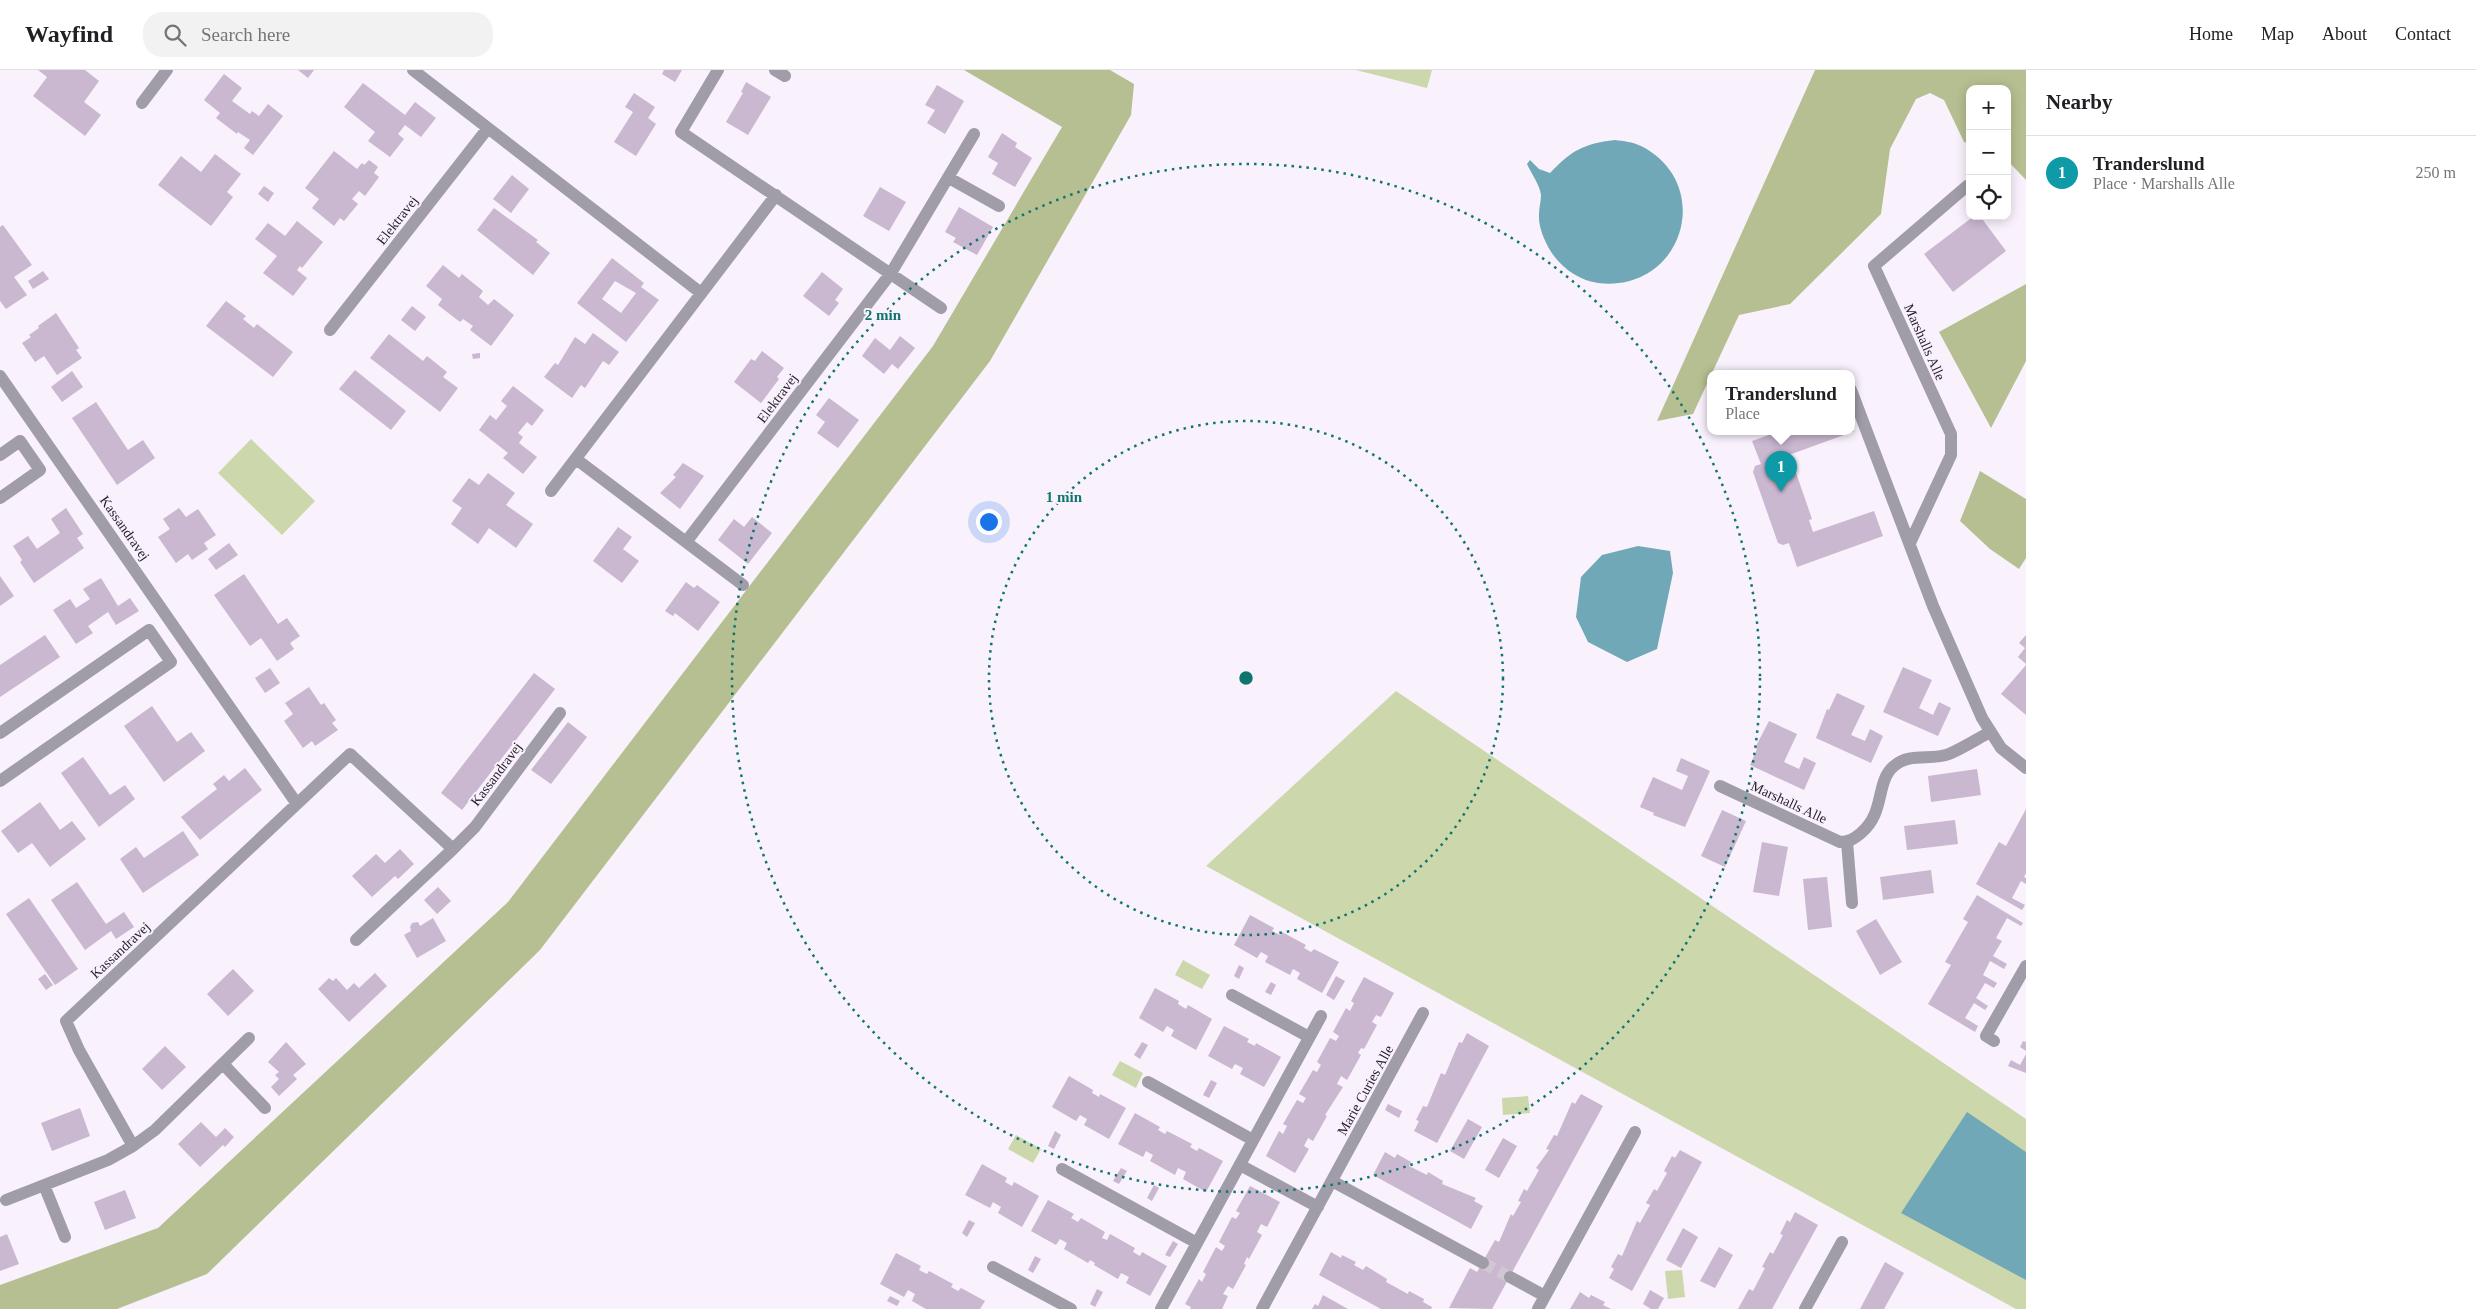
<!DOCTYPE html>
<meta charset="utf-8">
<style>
body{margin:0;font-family:Georgia,serif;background:#f2f2f2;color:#202124}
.controls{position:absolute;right:15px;top:15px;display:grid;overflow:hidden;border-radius:10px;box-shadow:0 2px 12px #0003}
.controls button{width:45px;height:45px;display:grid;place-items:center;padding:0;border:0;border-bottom:1px solid #e0e0e0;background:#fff;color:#202124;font:25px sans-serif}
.you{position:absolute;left:988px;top:451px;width:18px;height:18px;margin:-12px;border:4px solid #fff;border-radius:50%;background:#1a73e8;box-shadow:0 0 0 8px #1a73e833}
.badge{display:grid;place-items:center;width:32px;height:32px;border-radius:50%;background:#0b8043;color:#fff;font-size:16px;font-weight:700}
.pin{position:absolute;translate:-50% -41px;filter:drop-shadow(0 1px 2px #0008)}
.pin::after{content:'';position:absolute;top:26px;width:18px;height:15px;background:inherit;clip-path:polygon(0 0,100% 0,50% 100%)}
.popup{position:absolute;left:1707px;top:300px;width:148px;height:65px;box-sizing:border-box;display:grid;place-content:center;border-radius:10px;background:#fff;filter:drop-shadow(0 1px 4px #0005);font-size:16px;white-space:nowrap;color:#757577}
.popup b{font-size:19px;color:#202124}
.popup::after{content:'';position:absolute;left:50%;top:100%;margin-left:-10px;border:10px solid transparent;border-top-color:#fff}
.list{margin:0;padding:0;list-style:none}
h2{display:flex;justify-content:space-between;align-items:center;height:65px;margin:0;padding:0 20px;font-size:21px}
h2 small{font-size:16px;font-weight:400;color:#757577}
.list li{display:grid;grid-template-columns:32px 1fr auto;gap:15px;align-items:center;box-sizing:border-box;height:75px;padding:0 20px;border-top:1px solid #e0e0e0}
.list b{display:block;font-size:19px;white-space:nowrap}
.list p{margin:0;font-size:16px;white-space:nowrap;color:#757577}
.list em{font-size:16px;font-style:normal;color:#757577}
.icon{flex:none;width:28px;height:28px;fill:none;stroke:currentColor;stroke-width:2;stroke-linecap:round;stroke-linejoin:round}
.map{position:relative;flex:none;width:2026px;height:1239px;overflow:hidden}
header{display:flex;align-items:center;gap:30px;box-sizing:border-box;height:70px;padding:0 25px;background:#fff;border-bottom:1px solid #e0e0e0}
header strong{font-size:24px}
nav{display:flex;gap:28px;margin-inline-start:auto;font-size:18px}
.search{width:350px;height:45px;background:#f2f2f2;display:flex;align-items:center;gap:12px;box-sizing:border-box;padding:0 18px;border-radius:20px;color:#757577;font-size:19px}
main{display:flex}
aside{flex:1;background:#fff}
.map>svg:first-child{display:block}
.green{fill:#cdd7ac}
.forest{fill:#b6bf91}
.water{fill:#70a8b8}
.building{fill:#cab7d0;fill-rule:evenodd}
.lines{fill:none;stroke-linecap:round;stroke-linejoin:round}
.street-tunnel{stroke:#cfc7d1;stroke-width:12;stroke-dasharray:12 6;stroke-linecap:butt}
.street{stroke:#a09ca8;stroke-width:12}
.ring{fill:none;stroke:#0f766e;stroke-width:2.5;stroke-dasharray:2.5 5}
.labels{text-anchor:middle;stroke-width:4;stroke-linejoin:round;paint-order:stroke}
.street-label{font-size:14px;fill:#251d27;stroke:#f9f1fc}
.centre{fill:#0f766e;stroke:#f9f1fc;stroke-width:2.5}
.ring-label{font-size:15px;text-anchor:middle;font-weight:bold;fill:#0f766e;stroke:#f9f1fc;stroke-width:4;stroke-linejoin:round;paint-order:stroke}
</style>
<header>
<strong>Wayfind</strong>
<div class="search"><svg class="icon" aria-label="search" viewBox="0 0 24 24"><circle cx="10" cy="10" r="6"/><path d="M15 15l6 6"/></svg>Search here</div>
<nav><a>Home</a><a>Map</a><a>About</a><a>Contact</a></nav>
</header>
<main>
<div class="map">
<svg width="2026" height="1239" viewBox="0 0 2026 1239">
<rect width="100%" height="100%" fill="#f9f1fc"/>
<path class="green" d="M1356 0H1432L1427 18Z
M251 369 315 431 282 465 218 403Z
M1396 621 2026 1049V1239H2016L1206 796Z
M1183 890 1210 905 1202 919 1175 905Z
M1120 991 1143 1003 1136 1018 1112 1005Z
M1528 1026 1530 1043 1503 1045 1502 1028Z
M1016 1065 1041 1079 1033 1093 1008 1079Z
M1682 1200 1685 1227 1668 1229 1665 1201Z"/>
<path class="forest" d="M964 0H1110L1134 14 1131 45 990 291 540 880 207 1204 117 1239H0V1215L158 1158 508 832 933 276 1062 57Z
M1815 0H2026V110L2007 90V19H1970V74L1964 72 1944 30 1930 23 1916 29 1890 79 1881 144 1790 234 1739 245 1693 344 1657 351Z
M2026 214V291L1991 358 1939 262Z
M1980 401 2026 429V488L2019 499 1990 479 1960 451Z"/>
<path class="water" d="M1615 70C1623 71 1633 72 1641 76 1716 114 1683 223 1598 213 1582 211 1564 200 1554 186 1546 175 1538 158 1539 144 1539 138 1541 131 1541 125 1540 115 1531 103 1527 94L1530 90 1539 99 1550 103C1572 80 1583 74 1615 70Z
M1638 476 1670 481 1673 503 1657 579 1627 592 1588 572 1576 547 1581 507 1602 485Z
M1967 1042 2026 1082V1210L1901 1143Z"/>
<path class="building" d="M38 0H85L99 11 84 32 101 45 85 66 33 26 47 7Z
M298 0H314L308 8Z
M664 0H682L675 12 662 4Z
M224 4 242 18 232 31 250 44 252 41 259 46 268 34 283 46 253 85 244 78 250 70 238 62 237 64 216 48 220 43 204 30Z
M746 12 771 27 748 65 726 52 743 23 741 22Z
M363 13 405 45 415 32 436 48 421 67 405 55 398 64 404 69 390 87 368 71 375 62 344 37Z
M937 15 964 31 945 64 927 53 935 40 925 35Z
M634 23 655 37 648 48 656 54 636 86 614 72 633 42 625 37Z
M1002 63 1017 73 1015 77 1032 88 1015 117 992 104 998 93 988 87Z
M334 81 357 99 362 93 364 95 369 90 378 97 374 103 379 107 365 126 359 121 352 129 358 134 344 151 340 148 334 156 312 138 319 129 305 118Z
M215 84 241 104 227 122 233 127 211 156 158 115 181 86 201 102Z
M512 105 529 119 511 143 493 129Z
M264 116 274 123 268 132 258 124Z
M880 117 906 132 889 161 863 146Z
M959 137 993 157 977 185 953 172 956 168 945 162Z
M494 138 538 170 536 172 550 183 533 205 477 160Z
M1974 146H1980L2006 181 1953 222 1924 184Z
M297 151 323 172 302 198 300 196 297 200 307 208 293 226 263 203 277 186 255 169 268 153 285 166Z
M3 155 32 195 14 207 27 225 6 239 0 231V157Z
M612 188 644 213 641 217 659 230 626 272 577 233ZM615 211 636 223 621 243 602 229Z
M443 195 459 208 462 204 483 221 479 227 488 235 494 229 514 245 491 276 470 260 473 256 463 249 460 252 438 235 442 229 426 216Z
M43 201 49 209 33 219 28 211Z
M822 202 843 219 835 230 839 233 829 246 803 226Z
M226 231 246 246 243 249 254 258 257 254 293 282 273 307 206 256Z
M412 236 426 247 415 261 401 250Z
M56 243 79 278 76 280 82 288 57 305 44 286 35 292 22 273 31 267 29 265 39 258 38 256Z
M593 263 619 282 609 295 603 291 585 318 581 315 572 328 544 307 555 293 558 295 575 267 585 274Z
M389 264 423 291 427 286 447 302 443 307 458 318 440 342 370 288Z
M900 266 915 278 898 299 892 294 884 304 862 286 875 268 890 280Z
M762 281 784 298 777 307 779 309 761 333 734 312 751 289 755 291Z
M480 283V288L473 289 472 284Z
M355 300 406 341 391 360 339 319Z
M72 301 83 317 62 332 51 317Z
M513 316 544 340 532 356 527 352 518 363 523 367 519 373 537 387 523 404 503 388 508 383 479 360 490 345 496 350 507 336 501 331Z
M829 328 859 350 838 378 817 363 825 352 816 345Z
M96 332 128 380 143 370 155 388 117 415 72 348Z
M1780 361H1855L1786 386 1790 399 1794 397 1812 449 1809 450 1813 462 1874 441 1883 466 1797 497 1789 473 1783 475 1778 473 1753 402 1755 396 1761 394 1752 371Z
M683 393 704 406 680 439 660 423 676 407 673 405Z
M488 403 515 423 506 435 533 454 516 478 489 458 478 474 451 454 462 438 452 431 469 408 479 415Z
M66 438 83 464 77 468 84 478 34 513 20 492 22 490 13 476 28 466 37 479 60 463 51 449Z
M179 438 186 447 198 439 216 465 204 473 208 479 192 490 188 484 176 493 158 467 170 459 163 449Z
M752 447 772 463 748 494 718 470 734 449 744 457Z
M618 457 632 467 623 479 639 491 622 513 593 491Z
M229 473 238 485 216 500 208 489Z
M244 504 278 554 287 548 300 566 290 573 294 579 277 591 261 568 250 576 214 525Z
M0 506 14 526 0 536Z
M101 508 118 536 130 528 139 541 116 555 108 542 88 556 93 563 76 574 53 540 70 529 76 538 90 529 83 519Z
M686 512 694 518 697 515 720 532 698 561 675 543 673 546 665 541Z
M45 565 60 587 0 627V595Z
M2026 565V594L2018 587 2025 578 2019 573Z
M2026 595V645L2001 624Z
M1903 597 1932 610 1919 638 1933 645 1939 632 1951 638 1938 666 1883 642Z
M270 598 280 613 265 623 255 608Z
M534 603 555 619 462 740 441 723Z
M309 617 321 635 324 633 336 650 332 653 338 660 315 676 312 671 303 678 284 651 293 644 285 633Z
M1837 623 1865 636 1851 665 1865 671 1870 659 1883 666 1871 693 1816 668 1827 639 1829 640Z
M152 636 177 672 191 662 205 681 164 712 124 656Z
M1769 651 1797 664 1784 692 1799 699 1804 687 1816 693 1804 720 1750 695 1757 679 1755 678Z
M568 652 587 667 551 714 531 700Z
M83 687 110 725 125 715 135 729 99 757 61 703Z
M1681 688 1710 701 1685 757 1653 745 1654 743 1640 737 1653 707 1682 720 1688 706 1676 701Z
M245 698 262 720 200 770 181 747 217 719 213 714 224 705 229 711Z
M1977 699 1981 725 1931 732 1928 706Z
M40 732 60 760 72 751 86 769 50 797 32 773 18 783 1 761Z
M2026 739V803L2024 807 2026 808V814L2021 811 2012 828 2025 835 2022 840 1976 814 1999 772 2006 776Z
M1722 740 1746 751 1725 797 1701 786Z
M1955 750 1958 774 1907 780 1904 756Z
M183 761 199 785 143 823 120 789 136 777 144 788Z
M1762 772 1788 777 1779 826 1753 822Z
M400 779 414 794 398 809 395 806 372 827 352 806 376 784 385 793Z
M1931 800 1934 823 1883 830 1880 807Z
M1827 807 1832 857 1808 860 1803 809Z
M77 812 106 854 124 842 134 857 116 869 111 861 85 880 51 830Z
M438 817 451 831 437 844 424 830Z
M1977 825 2023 853 2021 856 2007 848 1996 868 2002 871 1993 886 2007 894 2004 899 1990 891 1983 905 1997 913 1994 918 1985 913 1976 928 1988 936 1985 940 1974 933 1965 948 1978 956 1975 962 1928 934 1951 895 1945 892 1968 852 1963 849Z
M29 828 78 899 55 915 6 844Z
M1250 845 1274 858 1272 861 1280 865 1282 862 1306 875 1304 878 1311 882 1314 879 1339 892 1322 923 1297 909 1300 903 1293 899 1290 905 1265 892 1268 886 1261 882 1257 888 1234 875Z
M433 848 446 871 417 888 404 865 411 861 410 857 412 853 418 852 420 856Z
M1876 849 1902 892 1880 905 1856 861Z
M1239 895 1244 898 1239 909 1234 906Z
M233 899 254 921 228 946 207 924Z
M375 903 387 916 349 952 318 919 329 908 333 911 336 908 347 920 354 913 359 918Z
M45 904 53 915 46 920 38 909Z
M1336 906 1345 911 1334 930 1326 925Z
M1364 907 1394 923 1381 947 1376 945 1372 952 1377 955 1364 979 1361 978 1358 983 1361 985 1347 1010 1341 1006 1337 1014 1343 1017 1325 1045 1327 1046 1313 1071 1308 1068 1304 1076 1309 1079 1295 1103 1266 1086 1279 1061 1283 1064 1287 1056 1283 1054 1297 1030 1303 1033 1306 1028 1299 1024 1313 1000 1317 1002 1321 995 1317 992 1330 968 1336 971 1339 966 1333 962 1346 938 1350 941 1354 933 1351 931Z
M1271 912 1276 915 1271 925 1265 922Z
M1155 918 1179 931 1178 934 1186 939 1188 935 1212 949 1196 980 1171 966 1174 960 1167 956 1163 962 1139 948Z
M1224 956 1249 969 1247 972 1255 976 1256 973 1281 987 1264 1017 1240 1004 1243 998 1235 994 1232 999 1208 986Z
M1467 963 1489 976 1437 1073 1414 1061 1419 1051 1416 1050 1423 1036 1427 1037 1441 1003 1445 1005 1459 972 1462 973Z
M2023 971 2026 972V981L2020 977Z
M286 972 306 994 293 1005 297 1009 279 1026 271 1017 279 1009 275 1005 279 1002 268 992Z
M1142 972 1148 975 1140 989 1134 985Z
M165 976 186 997 162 1020 142 999Z
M2026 984V1003L2008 996 2011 990 2020 995Z
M1069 1006 1093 1020 1092 1023 1099 1027 1100 1024 1126 1038 1109 1069 1084 1055 1087 1049 1080 1045 1076 1051 1052 1037Z
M1211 1010 1217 1013 1209 1028 1203 1025Z
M1581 1024 1603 1036 1492 1239 1449 1238 1470 1198 1477 1202 1495 1170 1499 1172 1511 1144 1513 1146 1521 1132 1518 1131 1524 1119 1527 1121 1539 1100 1536 1098 1549 1080 1546 1079 1554 1065 1557 1066 1572 1032 1575 1034Z
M1388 1034 1402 1041 1399 1048 1385 1040Z
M80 1038 90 1066 52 1081 41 1053Z
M1135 1043 1160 1057 1158 1060 1165 1064 1167 1061 1192 1074 1190 1077 1197 1081 1199 1078 1223 1091 1206 1122 1183 1109 1186 1102 1178 1098 1175 1105 1150 1091 1153 1085 1146 1081 1143 1087 1118 1074Z
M1468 1049 1482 1057 1464 1089 1450 1081Z
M201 1052 216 1067 225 1058 234 1067 225 1077 223 1075 200 1097 178 1074Z
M1055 1061 1061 1065 1054 1079 1048 1076Z
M1503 1068 1517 1076 1499 1108 1485 1100Z
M1680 1080 1702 1092 1632 1221 1609 1208 1614 1199 1611 1197 1618 1184 1622 1186 1637 1151 1640 1153 1650 1135 1646 1133 1654 1119 1657 1121 1667 1103 1664 1101 1672 1086 1675 1088Z
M1385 1082 1395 1088 1397 1084 1411 1092 1409 1096 1427 1105 1428 1102 1443 1111 1442 1114 1476 1128 1474 1131 1483 1136 1471 1159 1373 1105Z
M982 1094 1007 1108 1005 1112 1012 1116 1014 1112 1039 1126 1022 1157 998 1143 1001 1137 993 1132 990 1138 965 1125Z
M1121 1098 1127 1101 1119 1114 1113 1111Z
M1154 1115 1159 1118 1152 1131 1147 1128Z
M1250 1116 1280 1132 1267 1157 1261 1154 1257 1162 1262 1165 1249 1189 1247 1187 1244 1194 1246 1195 1233 1219 1228 1216 1223 1224 1228 1226 1222 1239H1190L1191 1237 1185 1234 1199 1209 1202 1212 1206 1204 1203 1202 1216 1177 1222 1181 1225 1176 1219 1172 1232 1147 1236 1149 1240 1143 1236 1141Z
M125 1120 136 1148 105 1160 94 1132Z
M1048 1130 1074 1144 1071 1148 1078 1152 1081 1148 1105 1162 1102 1168 1107 1170 1110 1164 1135 1178 1133 1182 1140 1186 1142 1182 1167 1196 1150 1226 1126 1213 1129 1207 1121 1203 1118 1209 1094 1195 1095 1193 1090 1190 1088 1193 1064 1179 1067 1173 1060 1169 1056 1175 1031 1161Z
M1795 1142 1818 1155 1772 1239H1738L1749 1219 1753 1221 1765 1198 1762 1197 1770 1182 1773 1184 1783 1165 1780 1164 1787 1150 1790 1152Z
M969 1150 975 1153 967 1167 962 1163Z
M1683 1158 1698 1167 1681 1198 1666 1190Z
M7 1164 19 1194 0 1201V1167Z
M1173 1171 1178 1174 1170 1187 1165 1185Z
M1719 1177 1733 1185 1715 1218 1700 1211Z
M1331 1182 1341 1188 1342 1185 1356 1192 1354 1195 1363 1200 1366 1196 1387 1209 1386 1212 1408 1224 1409 1221 1424 1229 1423 1232 1432 1237 1431 1239H1381L1319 1205Z
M896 1183 921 1196 919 1200 927 1204 929 1201 953 1214 951 1217 958 1221 961 1218 985 1231 980 1239H926L912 1231 915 1224 908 1220 904 1227 880 1214Z
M1035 1186 1041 1189 1033 1203 1028 1200Z
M1885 1192 1904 1203 1884 1239H1860Z
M1097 1219 1103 1222 1095 1237 1090 1234Z
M1650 1220 1664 1228 1658 1239H1651L1643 1234Z
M1580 1222 1589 1228 1591 1225 1605 1232 1603 1235 1611 1239H1570Z
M1323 1225 1348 1239H1312L1315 1234 1318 1236Z
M890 1226 900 1231 897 1236 887 1231Z"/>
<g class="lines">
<path class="street-tunnel" d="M1483 1193 1510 1207"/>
<path class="street" d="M413 0 701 223
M718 0 681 62 941 238
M775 0 785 6
M142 33 167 0
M949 108 999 136
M330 260 488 58
M0 306 297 734
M1851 320 1933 536 1982 648 2001 678 2026 698
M0 385 20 371 40 400 0 428
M576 389 743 515
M551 421 776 125
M686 472 891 203 974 64
M1910 473 1951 385V364L1874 196 1967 116
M0 663 149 560 171 592 0 711
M1720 716 1840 772C1849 772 1854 769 1861 763 1886 742 1875 712 1894 696 1910 682 1931 691 1949 684 1963 678 1977 669 1990 662
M1847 772 1852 833
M356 870 453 779
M1232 925 1309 967
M1994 971 1986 966 2026 896
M223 994 265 1038
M1148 1012 1253 1070
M133 1076 79 980 66 951 350 684 453 779 475 757 560 643
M1240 1095 1318 1137
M1062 1099 1197 1173
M1332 1111 1483 1193
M44 1115 65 1167
M6 1130 108 1090 133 1076 155 1060 249 968
M993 1197 1071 1239
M1510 1207 1545 1226
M1161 1239 1321 946
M1262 1239 1423 943
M1538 1239 1635 1062
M1805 1239 1842 1172"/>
</g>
<g class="ring">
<circle cx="1246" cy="608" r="257"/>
<circle cx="1246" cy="608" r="514"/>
</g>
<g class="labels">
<g class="street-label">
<text transform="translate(397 150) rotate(-52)" y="5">Elektravej</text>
<text transform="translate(1925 272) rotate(66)" y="5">Marshalls Alle</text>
<text transform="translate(777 328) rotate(-53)" y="5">Elektravej</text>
<text transform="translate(125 458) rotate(55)" y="5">Kassandravej</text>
<text transform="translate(496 704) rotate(-53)" y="5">Kassandravej</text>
<text transform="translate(1789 732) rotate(25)" y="5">Marshalls Alle</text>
<text transform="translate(120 880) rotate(-43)" y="5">Kassandravej</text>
<text transform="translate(1365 1020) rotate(-61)" y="5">Marie Curies Alle</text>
</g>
</g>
<circle cx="1246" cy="608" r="8" class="centre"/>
<g class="ring-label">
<text x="883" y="250">2 min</text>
<text x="1064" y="432">1 min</text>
</g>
</svg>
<div class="controls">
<button>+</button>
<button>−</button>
<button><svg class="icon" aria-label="locate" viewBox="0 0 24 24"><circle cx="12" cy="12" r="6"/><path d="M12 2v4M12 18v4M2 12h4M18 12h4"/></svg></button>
</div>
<div class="you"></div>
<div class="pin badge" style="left:1781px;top:422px;background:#0f9aa8">1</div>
<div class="popup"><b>Tranderslund</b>Place</div>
</div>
<aside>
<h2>Nearby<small></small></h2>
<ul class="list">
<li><span class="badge" style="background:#0f9aa8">1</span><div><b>Tranderslund</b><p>Place · Marshalls Alle</p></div><em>250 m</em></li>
</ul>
</aside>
</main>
